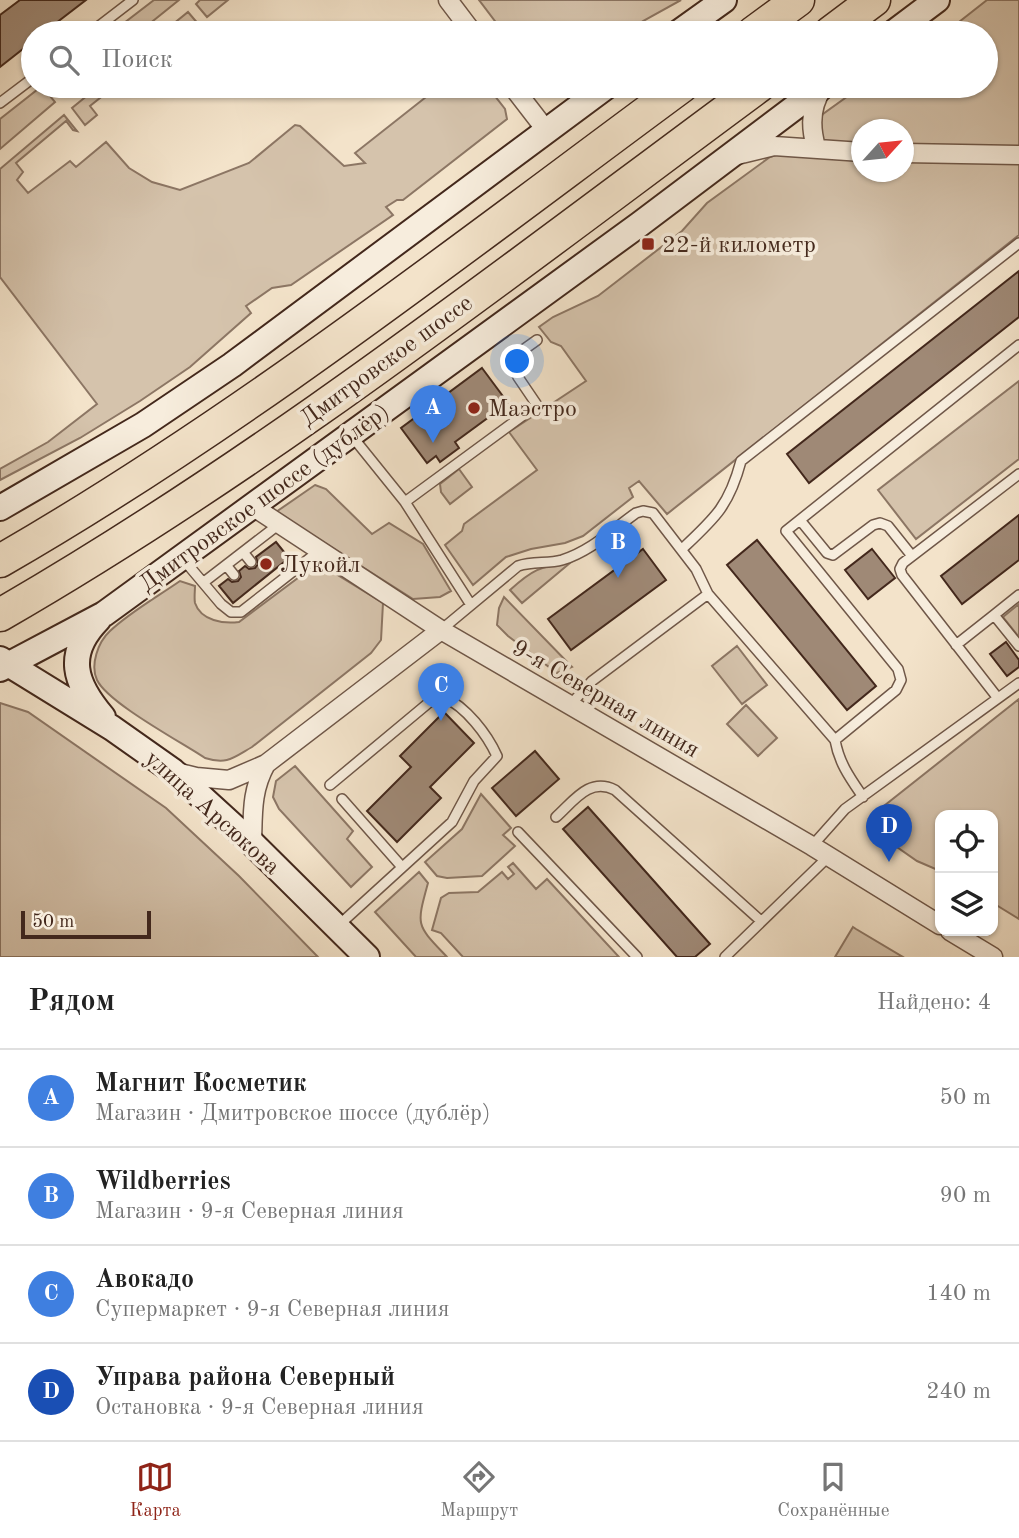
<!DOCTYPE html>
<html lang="ru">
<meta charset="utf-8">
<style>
body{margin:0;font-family:"Old Standard TT",serif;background:#f2f2f2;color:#222}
.controls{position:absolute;right:21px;bottom:21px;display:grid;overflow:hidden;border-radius:14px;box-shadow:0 2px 5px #0004}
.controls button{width:63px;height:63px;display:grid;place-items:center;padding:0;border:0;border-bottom:2px solid #e0e0e0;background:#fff;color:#222;font:35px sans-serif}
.compass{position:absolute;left:851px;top:119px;width:63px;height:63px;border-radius:50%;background:#fff;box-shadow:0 2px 5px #0004;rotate:63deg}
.scale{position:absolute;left:21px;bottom:18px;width:130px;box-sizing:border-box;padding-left:7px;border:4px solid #43281c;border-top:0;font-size:19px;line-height:24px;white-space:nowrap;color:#43281c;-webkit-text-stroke:5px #f7eddd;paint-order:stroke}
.you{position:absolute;left:518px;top:362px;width:24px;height:24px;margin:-18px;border:5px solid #fff;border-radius:50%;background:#1a73e8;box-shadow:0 0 0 10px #1a73e833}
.badge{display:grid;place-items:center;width:46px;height:46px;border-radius:50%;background:#8f2418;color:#fff;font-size:23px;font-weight:700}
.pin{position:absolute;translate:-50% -58px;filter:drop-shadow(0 2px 4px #0008)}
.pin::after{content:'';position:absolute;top:37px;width:24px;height:21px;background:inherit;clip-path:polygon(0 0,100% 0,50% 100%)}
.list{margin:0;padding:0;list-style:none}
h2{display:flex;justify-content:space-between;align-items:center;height:91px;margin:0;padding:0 28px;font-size:30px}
h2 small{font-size:23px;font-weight:400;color:#767676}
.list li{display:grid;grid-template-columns:46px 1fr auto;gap:21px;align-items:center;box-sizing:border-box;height:98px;padding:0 28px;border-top:2px solid #e0e0e0}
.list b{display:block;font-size:26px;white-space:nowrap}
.list p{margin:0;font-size:23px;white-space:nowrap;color:#767676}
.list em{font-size:23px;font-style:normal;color:#767676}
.icon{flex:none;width:38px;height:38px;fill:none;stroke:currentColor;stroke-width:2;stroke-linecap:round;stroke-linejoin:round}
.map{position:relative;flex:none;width:1019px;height:957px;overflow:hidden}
.search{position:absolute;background:#fff;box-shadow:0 2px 5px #0004;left:21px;right:21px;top:21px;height:77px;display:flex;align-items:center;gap:18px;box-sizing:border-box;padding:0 24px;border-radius:38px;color:#767676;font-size:26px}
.sheet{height:483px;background:#fff}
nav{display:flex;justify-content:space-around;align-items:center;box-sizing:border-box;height:98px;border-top:2px solid #e0e0e0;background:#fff;font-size:19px;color:#767676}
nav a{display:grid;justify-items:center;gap:4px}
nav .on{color:#8f2418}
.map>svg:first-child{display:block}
.green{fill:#d5c3ac;stroke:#8c7664;stroke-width:2;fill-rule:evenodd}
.building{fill:#9f8976;stroke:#43281c;stroke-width:2}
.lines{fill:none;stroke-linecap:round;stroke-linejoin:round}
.lane-casing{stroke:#6f5748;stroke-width:12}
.street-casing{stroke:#6f5748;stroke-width:21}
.secondary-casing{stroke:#43281c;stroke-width:28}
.highway-casing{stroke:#43281c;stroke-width:35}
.lane{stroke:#f7eddd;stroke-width:9}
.street{stroke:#f7eddd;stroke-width:18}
.secondary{stroke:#f7eddd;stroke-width:24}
.highway{stroke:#f3e3ca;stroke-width:32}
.poi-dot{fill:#8f2418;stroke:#f7eddd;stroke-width:2.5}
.labels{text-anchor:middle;stroke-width:7;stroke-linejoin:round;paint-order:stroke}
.poi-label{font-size:24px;fill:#43281c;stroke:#f7eddd;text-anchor:start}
.street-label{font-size:24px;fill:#43281c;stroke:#f7eddd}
</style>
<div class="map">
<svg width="1019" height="957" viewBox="0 0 1019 957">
<rect width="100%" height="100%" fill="#f3e3ca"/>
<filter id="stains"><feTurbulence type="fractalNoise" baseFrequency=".00286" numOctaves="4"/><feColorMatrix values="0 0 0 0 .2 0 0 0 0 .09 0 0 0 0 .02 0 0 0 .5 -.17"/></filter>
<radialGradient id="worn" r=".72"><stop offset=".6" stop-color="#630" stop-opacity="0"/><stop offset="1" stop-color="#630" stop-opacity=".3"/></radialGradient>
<path class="green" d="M154 0H179L138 33H111Z
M200 0H228L207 17 196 4Z
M479 0H681L643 21 626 33H504Z
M987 0H1019V235L667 514 639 481 629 488 633 497 583 536 565 543 531 549 506 557 473 585 445 545 462 531 464 524 537 470 509 432 586 381 561 346 551 342 539 327 553 317 598 296 682 231 707 203 770 157 782 153 817 152 818 123 823 114 862 86H986V33H945ZM862 130H904V172H862Z
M188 12 205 32 192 33 188 29 182 33H162Z
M42 86 55 102 0 149V119Z
M99 86H115L90 106 97 115 85 125 72 108Z
M440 86H487L505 109 507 119 403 200H397L386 207 393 215 291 285 272 288 246 306 251 313 190 367 140 401 80 438 0 480V469L48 442 97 404 0 277V169L64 115 77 131 73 130 66 121 16 163 23 172 17 180 28 193 70 161 76 167 106 142 129 168 152 182 180 190 249 163 295 125 300 126 344 166 365 163 355 153Z
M1019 381V459L916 539 878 490Z
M459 469 472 487 450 504 441 492 440 484Z
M315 485 326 489 372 534 389 523 423 544 451 591 440 597 413 599 276 512Z
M318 563 383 603 381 640 371 653 252 747C233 758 227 765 205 758 181 742 108 703 97 680 90 665 98 642 110 631 130 612 157 597 180 581L195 586C195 591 194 598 195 603 201 621 224 624 239 622Z
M570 563 522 603 510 590C532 570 540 566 570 563Z
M504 597 572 667 557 673 508 636 497 625 499 608Z
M1019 604V637L1003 617Z
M737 646 767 685 742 704 712 666Z
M1019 699V919L993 903V815H940V871L917 861 874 831 875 813Z
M0 703 28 712 166 808 239 876 318 957H0Z
M746 705 777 738 758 756 727 724Z
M295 766 353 831 347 839 372 867 351 887 279 809 273 797 276 781Z
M481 794 511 828 503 835 515 846 482 876 447 878 437 876 425 862 462 829Z
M513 863 536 889 547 879 619 957H463L441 933 432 930 441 898 449 893 478 892 502 872 508 879 514 874 508 867Z
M419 872 428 883C416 927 416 924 447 957H416L375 912Z
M853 927 856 929 903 957H835Z"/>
<path class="building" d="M20 0H86L43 33H33V41L0 67V15Z
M1019 271V317L809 483 787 454Z
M482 368 508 403 455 442 459 448 440 462 436 456 427 463 401 428Z
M1019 515V560L962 604 941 576Z
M757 540 876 686 847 710 727 565Z
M276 542 289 558 233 603 219 586 228 579 232 582 238 581 241 577 239 571 245 566 249 569 255 568 258 564 256 557Z
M643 549 666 580 571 650 548 619Z
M872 549 895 578 868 599 845 570Z
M1006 642 1019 660V667L1007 676 990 654Z
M444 712 474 743 430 787 441 798 397 842 367 811 411 767 400 756Z
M535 751 559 779 516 816 492 788Z
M588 807 710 944 695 957H677L563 829Z"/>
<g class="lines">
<g class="lane-casing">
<path id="lane" d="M90 33 133 0
M0 103 33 78
M351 435 405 502 471 605
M405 502 537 405 518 377 512 363 516 355 537 340
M800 520 827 553 833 555 873 525 880 523 888 526 912 556
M682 549C715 518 729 506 741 461L1019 243
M243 552 251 562
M183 559 221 604 231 612H241L319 551
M226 565 234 575
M204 582 278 525
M1019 595 994 615 1019 646
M441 630 518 566C533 561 548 564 562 560 591 551 612 530 636 513L643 511 653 513 696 569 708 594 835 740C839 763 850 778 863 797
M956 645 994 615
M997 697 902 575 900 569 903 563 1019 474
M571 704 592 681 708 594
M835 740 896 690 901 680 898 669 786 531 1019 345
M330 785 432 700 444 697C466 707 487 734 497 756L474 781 452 822 339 925
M342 799 402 867
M556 817C574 801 589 777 615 790L761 921
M518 832 637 957
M812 846 845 809 1019 683
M725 957 828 857"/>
</g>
<g class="street-casing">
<path id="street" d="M448 0 473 33
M512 86 546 130
M816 147C810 126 810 106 823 88
M904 153 1019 155
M737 155 774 146 862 152
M252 506 441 630 812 846 940 925
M176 772 196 777 229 780 266 764 441 630
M252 843C253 814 251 791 266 764
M950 931 993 957"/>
</g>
<g class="secondary-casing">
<path id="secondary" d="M678 33 724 0
M893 33 937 0
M0 508 143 425 232 365 607 86
M98 620C65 654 74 683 103 717
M0 659 112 728 173 771 252 843 367 957
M0 669 104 614 640 224 823 86"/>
</g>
<g class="highway-casing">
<path id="highway" d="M753 33 798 0
M830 33 874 0
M0 561C238 424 461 249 682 86
M0 615C267 461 511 269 759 86"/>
</g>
<use href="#lane" class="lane"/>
<use href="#street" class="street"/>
<use href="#secondary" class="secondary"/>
<use href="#highway" class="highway"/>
</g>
<g class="poi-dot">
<rect x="641" y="237" width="14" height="14" rx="3.5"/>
<circle cx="474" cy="408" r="7"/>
<circle cx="266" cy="564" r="7"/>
</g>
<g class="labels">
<g class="poi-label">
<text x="662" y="252">22-й километр</text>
<text x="488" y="416">Маэстро</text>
<text x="280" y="572">Лукойл</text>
</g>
<g class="street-label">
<text transform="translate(386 360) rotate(-36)" y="8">Дмитровское шоссе</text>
<text transform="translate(264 497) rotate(-36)" y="8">Дмитровское шоссе (дублёр)</text>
<text transform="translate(606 698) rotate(30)" y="8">9-я Северная линия</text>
<text transform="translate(213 812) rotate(42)" y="8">улица Арсюкова</text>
</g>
</g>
<rect width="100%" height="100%" filter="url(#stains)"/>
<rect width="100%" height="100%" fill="url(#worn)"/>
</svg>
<div class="controls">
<button><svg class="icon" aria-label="locate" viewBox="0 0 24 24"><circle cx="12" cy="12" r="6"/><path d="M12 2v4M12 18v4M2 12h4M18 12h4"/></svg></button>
<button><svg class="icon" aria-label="layers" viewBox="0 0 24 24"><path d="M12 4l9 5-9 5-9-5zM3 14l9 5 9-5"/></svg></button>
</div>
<svg class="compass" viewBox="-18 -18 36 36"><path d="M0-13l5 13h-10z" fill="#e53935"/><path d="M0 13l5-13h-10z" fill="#767676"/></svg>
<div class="scale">50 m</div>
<div class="you"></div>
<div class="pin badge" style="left:433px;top:443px;background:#3f7fe0">A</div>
<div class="pin badge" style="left:618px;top:578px;background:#3f7fe0">B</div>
<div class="pin badge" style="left:441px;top:721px;background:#3f7fe0">C</div>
<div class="pin badge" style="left:889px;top:862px;background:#1a4fb4">D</div>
<div class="search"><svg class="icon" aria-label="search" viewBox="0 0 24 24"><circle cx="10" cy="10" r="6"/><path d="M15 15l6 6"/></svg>Поиск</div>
</div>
<section class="sheet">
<h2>Рядом<small>Найдено: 4</small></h2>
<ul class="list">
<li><span class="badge" style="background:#3f7fe0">A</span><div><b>Магнит Косметик</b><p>Магазин · Дмитровское шоссе (дублёр)</p></div><em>50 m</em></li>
<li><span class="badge" style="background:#3f7fe0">B</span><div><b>Wildberries</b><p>Магазин · 9-я Северная линия</p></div><em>90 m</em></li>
<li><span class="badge" style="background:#3f7fe0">C</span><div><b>Авокадо</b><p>Супермаркет · 9-я Северная линия</p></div><em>140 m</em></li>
<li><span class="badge" style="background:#1a4fb4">D</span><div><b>Управа района Северный</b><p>Остановка · 9-я Северная линия</p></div><em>240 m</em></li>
</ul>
</section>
<nav>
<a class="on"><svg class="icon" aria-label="map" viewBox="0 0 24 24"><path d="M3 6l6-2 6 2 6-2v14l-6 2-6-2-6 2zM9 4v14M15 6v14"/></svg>Карта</a>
<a><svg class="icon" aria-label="directions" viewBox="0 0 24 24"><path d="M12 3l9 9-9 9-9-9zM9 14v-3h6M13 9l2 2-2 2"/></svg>Маршрут</a>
<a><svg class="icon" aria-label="saved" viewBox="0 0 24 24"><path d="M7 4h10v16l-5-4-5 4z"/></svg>Сохранённые</a>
</nav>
